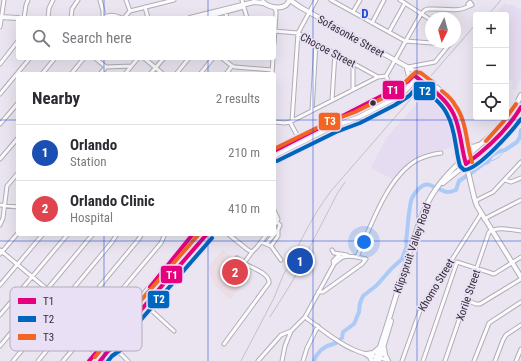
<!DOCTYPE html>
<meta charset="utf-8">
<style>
body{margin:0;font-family:"Roboto Condensed",sans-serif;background:#f7f7f7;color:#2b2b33}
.controls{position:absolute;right:12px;top:12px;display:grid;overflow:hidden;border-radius:4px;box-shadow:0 4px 16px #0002}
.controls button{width:36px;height:36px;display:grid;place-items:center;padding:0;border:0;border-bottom:1px solid #e1e1e2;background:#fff;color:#2b2b33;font:20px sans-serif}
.compass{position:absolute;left:425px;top:12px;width:36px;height:36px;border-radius:50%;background:#fff;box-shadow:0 4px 16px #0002;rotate:186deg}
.you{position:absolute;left:364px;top:242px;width:14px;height:14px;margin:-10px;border:3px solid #fff;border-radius:50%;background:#1a73e8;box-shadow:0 0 0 6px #1a73e833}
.badge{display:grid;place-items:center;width:26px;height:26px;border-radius:50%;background:#b45309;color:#fff;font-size:13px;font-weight:700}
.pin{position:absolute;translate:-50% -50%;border:2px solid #fff;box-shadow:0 1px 4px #0006}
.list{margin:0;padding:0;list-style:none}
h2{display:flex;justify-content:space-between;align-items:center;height:52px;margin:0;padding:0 16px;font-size:17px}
h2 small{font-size:13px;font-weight:400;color:#7c7c81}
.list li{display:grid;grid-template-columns:26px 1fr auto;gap:12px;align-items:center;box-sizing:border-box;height:56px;padding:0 16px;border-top:1px solid #e1e1e2}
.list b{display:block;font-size:15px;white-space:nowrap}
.list p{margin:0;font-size:13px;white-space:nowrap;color:#7c7c81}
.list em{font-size:13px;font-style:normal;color:#7c7c81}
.icon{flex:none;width:22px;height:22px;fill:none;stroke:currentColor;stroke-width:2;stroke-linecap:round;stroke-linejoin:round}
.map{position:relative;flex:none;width:521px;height:361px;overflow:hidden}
.search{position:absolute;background:#fff;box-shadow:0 4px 16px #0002;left:16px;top:16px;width:260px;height:44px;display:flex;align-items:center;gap:10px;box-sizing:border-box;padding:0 14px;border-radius:4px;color:#7c7c81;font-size:15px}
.panel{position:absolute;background:#fff;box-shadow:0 4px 16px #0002;left:16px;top:72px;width:260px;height:164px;border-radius:4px}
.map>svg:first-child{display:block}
.built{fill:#e6dcf1}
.medical{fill:#ecdce3}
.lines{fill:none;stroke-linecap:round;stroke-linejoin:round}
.stream{stroke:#accaf8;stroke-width:1}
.river{stroke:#accaf8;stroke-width:4}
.minor-casing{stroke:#b1adb6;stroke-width:5}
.major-casing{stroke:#b1adb6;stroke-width:6}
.minor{stroke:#fcfbfd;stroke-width:3}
.major{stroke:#fcfbfd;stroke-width:4}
.rail{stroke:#c3c2c5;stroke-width:1}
.major-bridge-casing{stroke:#b1adb6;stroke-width:6;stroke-linecap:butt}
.major-bridge{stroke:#fcfbfd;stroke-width:4}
.bus-1-casing{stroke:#eae0f5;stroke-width:7}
.bus-2-casing{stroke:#eae0f5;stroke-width:7}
.bus-3-casing{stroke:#eae0f5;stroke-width:7}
.bus-1{stroke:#e5007d;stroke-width:4}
.bus-2{stroke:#0065bd;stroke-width:4}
.bus-3{stroke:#f26522;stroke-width:4}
.grid{fill:none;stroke:#1d4ed8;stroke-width:1;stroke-opacity:0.55}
.bus-dot{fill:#322f37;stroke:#eae0f5;stroke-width:1.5}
.labels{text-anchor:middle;stroke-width:3.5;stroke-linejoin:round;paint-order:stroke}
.street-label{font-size:11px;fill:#322f37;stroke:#eae0f5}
.key{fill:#eae0f5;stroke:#b3abbc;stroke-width:1}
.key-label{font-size:11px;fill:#322f37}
.grid-label{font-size:13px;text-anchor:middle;font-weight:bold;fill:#1d4ed8;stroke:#eae0f5;stroke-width:3.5;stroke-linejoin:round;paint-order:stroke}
.line-badge{stroke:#eae0f5;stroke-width:1.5}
.badge-label{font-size:11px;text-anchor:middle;font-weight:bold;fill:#fff}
</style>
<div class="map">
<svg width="521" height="361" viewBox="0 0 521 361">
<rect width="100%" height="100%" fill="#eae5f0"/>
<path class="built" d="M505 3 509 6V4L513 5 521 10V77L516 90 511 89 513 82 506 76V47L508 44 506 42V15H495Z
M427 92 447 106 454 119 456 129 453 146 447 149 426 153 418 158 394 180 371 168 387 137Z"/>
<path class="medical" d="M223 250 251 273 230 299 215 285 208 268Z"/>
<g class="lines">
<path class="stream" d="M488 162C496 160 500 157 505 150"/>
<path class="river" d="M314 361 316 356 321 350 327 346 336 343 342 338 343 332 354 324 359 312 360 303 363 296 377 285 391 269 402 259 407 246 406 241C408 228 408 214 411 201 413 194 422 182 430 185 441 189 445 195 456 190L459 181 474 171 483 164 488 162 492 155 500 151 505 150 517 142 520 137 521 130"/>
<g class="minor-casing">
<path id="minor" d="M100 0 103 11V18
M126 0 130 11
M242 0 247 18
M331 0 405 41 446 44 448 45V46
M400 0 431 20
M470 2 472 5 470 6 468 4Z
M145 7 148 18
M274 7 276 11V14L274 44
M225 10 227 18
M130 11 174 0
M353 12 360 0
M24 18 26 5 28 0
M48 18 49 8 53 0
M71 18 72 9 78 0
M124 18 130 11
M203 18 244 7
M372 23 384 0
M0 27 4 0
M274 31 298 33 378 77
M389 32 405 3
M95 58 106 67 131 66
M144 58 163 74
M222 58 232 66 235 67 272 70
M0 64 18 41
M408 67 435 62 448 46 452 43V42
M42 74 55 58
M71 74 84 58
M100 74 106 67
M125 74 138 58
M150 74 164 58
M176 74 189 58
M200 74 213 58
M226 74 232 66
M272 74 273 58
M353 89V64
M393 91 386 76 421 14 425 10 428 9C441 8 458 13 469 6
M0 94 30 58
M332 100 335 53
M312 110 316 43
M292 121 298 33 316 0
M274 122 285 123 290 122 374 79 378 77 386 76
M290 122 299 139
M0 124 18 103
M0 159 18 138
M505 180 511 182 521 178
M475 201 493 192 521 162
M0 205 18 207
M274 210 278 219 274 226
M484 219 521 200
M0 225 3 218 7 186 18 173
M228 234 248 250 252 252 257 247 267 234
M261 242 266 244 278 230 280 225 277 222
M266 244 271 246 278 236V230
M271 246 281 260
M0 250 77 314
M332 250 334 253 347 255
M0 254 18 233
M237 258 244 263
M457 262 494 274 521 257
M334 264 333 261 338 256 341 258
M0 285 43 234
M318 292H323L362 264 366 259 357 257
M466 300 476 304H480L521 279
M88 301 118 325
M150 309 174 331
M103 312 161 243 165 234
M0 315 68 234
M305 317C320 328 340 345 357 351 367 355 377 357 387 360
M66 328 96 353
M224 344 269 283C270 273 251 268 244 263L252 252
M0 346 93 234
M113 348 122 355 128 361
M13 361 112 242 117 234
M38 361 138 240 142 234
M63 361 81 340
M258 361 281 335 291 331 305 317 334 264C342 256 345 255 357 257 371 226 387 177 417 160 425 156 433 154 441 153
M282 361 285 346 291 331
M303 361 307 348 318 326
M402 361 421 308 481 214
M423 361 457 262
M445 361 489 232C498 226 511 230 521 231
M474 361 489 323 521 302
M495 361 503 340 506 335 521 325
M516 361 521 349"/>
</g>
<g class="major-casing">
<path id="major" d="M290 0 300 7 418 73
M263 2C269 8 287 11 289 0
M0 17 18 18
M104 18C109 15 114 15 120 18
M190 18 254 2 263 3
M407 69 409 76 408 81
M434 85 445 95 452 102 457 110 460 119 466 154 467 167 474 197 477 206 521 277
M430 88C436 94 443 99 449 105 460 120 460 142 465 159
M465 142C468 147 473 148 478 145
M274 151 399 87 408 81 417 72
M274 156 334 126 357 118 392 100 405 91 421 74
M443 183 490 145 508 126 521 107
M384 348 385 355 388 361
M366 354 373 353 379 348
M366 354 370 357 372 361
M89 361 193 234
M100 361 108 351 118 345 120 336 127 326 207 234
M375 361C389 323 399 283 412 245 418 225 424 206 436 189 460 153 504 136 521 95
M379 361 391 321"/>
</g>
<use href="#minor" class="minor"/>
<use href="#major" class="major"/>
<path class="rail" d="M488 15 501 0
M270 317 292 282 337 194 345 182
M241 361 274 298 284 273 288 268C300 241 313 215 331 191L476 24"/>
<g class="major-bridge-casing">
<path id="major-bridge" d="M422 76 434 85
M419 79 430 88"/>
</g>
<use href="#major-bridge" class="major-bridge"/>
<g class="bus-1-casing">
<path id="bus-1" d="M274 151 399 87 408 81 414 75C428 87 446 97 454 115 461 130 461 148 466 164
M466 164C488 148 507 131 521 107
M150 287 193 234
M89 361 121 323
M100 361 108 351 118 345 120 336 127 326 207 234"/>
</g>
<g class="bus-2-casing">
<path id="bus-2" d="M277 161 336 132 360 123 395 105 409 96 418 86C429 94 441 102 447 114 456 130 455 149 460 166L464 170C478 170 513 130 521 119
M108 361 112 356 122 349 126 338 132 330 212 238"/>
</g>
<g class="bus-3-casing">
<path id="bus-3" d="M442 91C447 95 452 99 455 105 467 121 466 143 472 162
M486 141 503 122 516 104
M274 149 331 121 355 112 389 95 401 86 416 72 421 73 434 83
M95 357 104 346 113 341 115 333 122 322 199 234"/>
</g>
<use href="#bus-1" class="bus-1"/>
<use href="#bus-2" class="bus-2"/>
<use href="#bus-3" class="bus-3"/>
</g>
<path class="grid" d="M104 0V18M208 0V18M313 0V361M417 0V361M104 58V74M208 58V74M0 120H18M274 120H521M104 234V361M208 234V361M0 241H521"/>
<circle class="bus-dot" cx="373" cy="103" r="3.5"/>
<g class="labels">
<g class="street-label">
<text transform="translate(351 36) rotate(29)" y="4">Sofasonke Street</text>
<text transform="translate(328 50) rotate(28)" y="4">Chocoe Street</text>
<text transform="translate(412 248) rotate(-71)" y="4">Klipspruit Valley Road</text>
<text transform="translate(436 285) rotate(-59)" y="4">Khomo Street</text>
<text transform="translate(468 295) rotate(-71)" y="4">Xorile Street</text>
</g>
</g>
<rect x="10" y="287" width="132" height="64" rx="6" class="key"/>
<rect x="18" y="298" width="18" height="6" fill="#e5007d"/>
<rect x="18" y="316" width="18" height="6" fill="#0065bd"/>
<rect x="18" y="334" width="18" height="6" fill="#f26522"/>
<g class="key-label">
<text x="43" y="305">T1</text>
<text x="43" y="323">T2</text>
<text x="43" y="341">T3</text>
</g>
<g class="grid-label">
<text x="365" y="18">D</text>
</g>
<g class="line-badge">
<rect x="382" y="80" width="23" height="20" rx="4" fill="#e5007d"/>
<rect x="413" y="81" width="23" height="20" rx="4" fill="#0065bd"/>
<rect x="318" y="112" width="23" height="19" rx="4" fill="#f26522"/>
<rect x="160" y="265" width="23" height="19" rx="4" fill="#e5007d"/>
<rect x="147" y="290" width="23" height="19" rx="4" fill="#0065bd"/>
</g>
<g class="badge-label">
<text x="393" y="94">T1</text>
<text x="425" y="95">T2</text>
<text x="330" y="125">T3</text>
<text x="172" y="279">T1</text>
<text x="159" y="303">T2</text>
</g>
</svg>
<div class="controls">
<button>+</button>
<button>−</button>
<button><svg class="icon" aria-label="locate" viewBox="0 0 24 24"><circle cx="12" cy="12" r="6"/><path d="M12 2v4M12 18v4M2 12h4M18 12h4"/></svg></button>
</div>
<svg class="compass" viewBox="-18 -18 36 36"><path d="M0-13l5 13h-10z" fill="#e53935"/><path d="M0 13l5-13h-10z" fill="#7c7c81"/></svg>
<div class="you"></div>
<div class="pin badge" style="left:300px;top:261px;background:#1a4fb4">1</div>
<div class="pin badge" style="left:235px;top:272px;background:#e0444e">2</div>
<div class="search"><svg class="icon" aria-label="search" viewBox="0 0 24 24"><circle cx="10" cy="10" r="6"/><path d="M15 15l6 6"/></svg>Search here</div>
<section class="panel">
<h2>Nearby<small>2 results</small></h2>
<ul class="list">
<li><span class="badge" style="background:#1a4fb4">1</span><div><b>Orlando</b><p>Station</p></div><em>210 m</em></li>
<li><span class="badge" style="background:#e0444e">2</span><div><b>Orlando Clinic</b><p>Hospital</p></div><em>410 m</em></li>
</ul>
</section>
</div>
